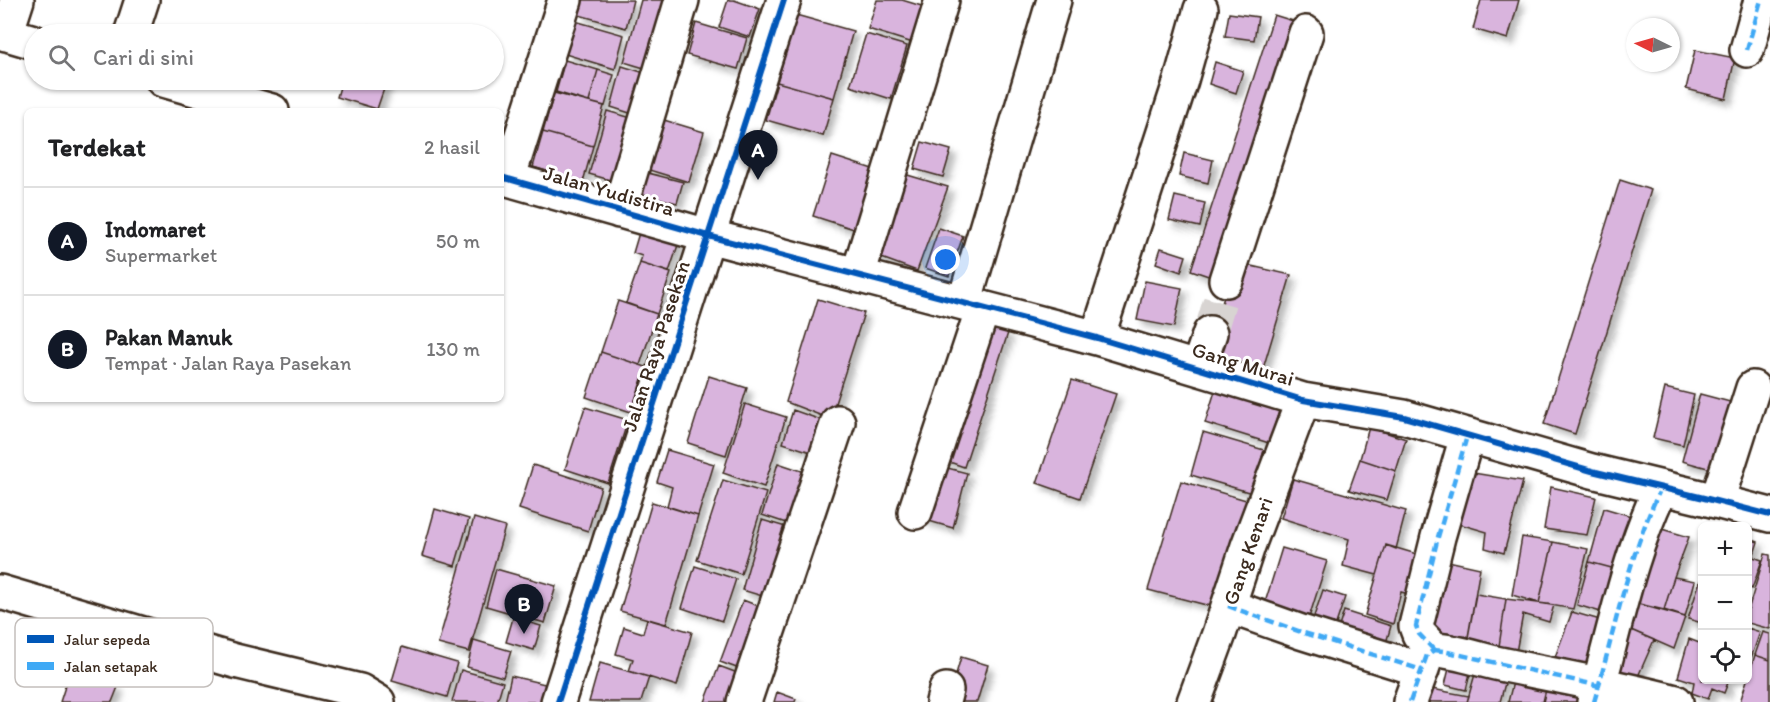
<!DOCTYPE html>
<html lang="id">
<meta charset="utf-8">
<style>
body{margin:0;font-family:Itim,sans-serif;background:#f6f6f6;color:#202124}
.controls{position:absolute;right:18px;bottom:18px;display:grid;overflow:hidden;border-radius:9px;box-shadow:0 2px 4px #0004}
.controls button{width:54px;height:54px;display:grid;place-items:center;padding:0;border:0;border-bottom:2px solid #e0e0e0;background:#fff;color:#202124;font:30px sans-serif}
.compass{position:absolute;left:1626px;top:18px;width:54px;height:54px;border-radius:50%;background:#fff;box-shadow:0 2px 4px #0004;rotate:275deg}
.you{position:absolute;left:946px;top:260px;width:21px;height:21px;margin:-15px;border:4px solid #fff;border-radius:50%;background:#1a73e8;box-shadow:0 0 0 9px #1a73e833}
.badge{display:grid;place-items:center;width:39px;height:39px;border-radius:50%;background:#111827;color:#fff;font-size:20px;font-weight:700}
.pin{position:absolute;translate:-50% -50px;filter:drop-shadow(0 2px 3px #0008)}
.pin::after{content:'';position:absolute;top:32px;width:21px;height:18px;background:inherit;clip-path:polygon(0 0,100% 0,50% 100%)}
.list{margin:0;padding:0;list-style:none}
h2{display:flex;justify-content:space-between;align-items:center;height:78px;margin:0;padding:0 24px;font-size:26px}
h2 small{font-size:20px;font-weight:400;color:#757577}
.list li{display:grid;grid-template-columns:39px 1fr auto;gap:18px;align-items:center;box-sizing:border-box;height:108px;padding:0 24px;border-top:2px solid #e0e0e0}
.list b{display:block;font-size:22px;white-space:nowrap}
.list p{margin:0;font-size:20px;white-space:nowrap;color:#757577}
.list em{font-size:20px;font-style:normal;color:#757577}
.icon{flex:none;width:33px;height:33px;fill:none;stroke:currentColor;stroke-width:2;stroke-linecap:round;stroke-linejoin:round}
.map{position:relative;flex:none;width:1770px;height:702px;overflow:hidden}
.search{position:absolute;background:#fff;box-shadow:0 2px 4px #0004;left:24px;top:24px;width:480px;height:66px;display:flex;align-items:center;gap:15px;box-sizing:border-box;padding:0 21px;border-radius:33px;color:#757577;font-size:22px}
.panel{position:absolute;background:#fff;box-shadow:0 2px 4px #0004;left:24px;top:108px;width:480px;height:294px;border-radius:9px}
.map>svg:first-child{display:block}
.building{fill:#d9b4dd;stroke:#3b2a1e;stroke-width:1.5;filter:url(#shadow)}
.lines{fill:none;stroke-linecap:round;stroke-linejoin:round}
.minor-tunnel{stroke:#d8d4d2;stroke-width:33;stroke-dasharray:33 16;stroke-linecap:butt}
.minor-casing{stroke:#3b2a1e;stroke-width:38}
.minor{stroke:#fff;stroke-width:33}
.quiet{stroke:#3fa9f5;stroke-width:4.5;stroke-dasharray:9 4.5;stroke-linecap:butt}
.cycleway-casing{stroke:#fff;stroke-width:10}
.cycleway{stroke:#0057b8;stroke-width:6}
.labels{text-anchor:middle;stroke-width:6;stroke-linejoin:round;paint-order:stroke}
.street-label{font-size:21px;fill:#3b2a1e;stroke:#fff}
.key{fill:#fff;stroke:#c4bfbc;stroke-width:1.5}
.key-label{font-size:16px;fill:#3b2a1e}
</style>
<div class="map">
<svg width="1770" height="702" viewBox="0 0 1770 702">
<defs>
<filter id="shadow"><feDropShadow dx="5.5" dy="5.5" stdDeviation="3" flood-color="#0004"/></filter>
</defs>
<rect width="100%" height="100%" fill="#fff"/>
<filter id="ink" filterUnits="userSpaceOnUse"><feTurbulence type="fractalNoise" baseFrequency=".0167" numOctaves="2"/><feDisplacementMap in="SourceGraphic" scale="12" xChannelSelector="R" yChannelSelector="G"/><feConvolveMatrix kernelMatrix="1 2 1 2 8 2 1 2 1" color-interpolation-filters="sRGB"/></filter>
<g filter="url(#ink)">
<path class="building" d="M583 0H633L626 28 579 15Z
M641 0H671L651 70 624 62Z
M728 0H734L760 9 750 37 719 27Z
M877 0H902L925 7 913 43 868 29Z
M1481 0H1519L1508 39 1473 29Z
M1229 13 1258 17 1254 40 1225 36Z
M796 15 853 31 834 98 777 82Z
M1274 15 1306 25 1223 281 1191 270Z
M575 21 624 35 615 69 565 54Z
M696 23 747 38 738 69 687 55Z
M359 25 389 34H356Z
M866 34 907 46 891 99 850 86Z
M1695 50 1735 58 1726 99 1686 89Z
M565 60 598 70 589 102 556 92Z
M1215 62 1243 71 1236 93 1209 84Z
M622 66 648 74 636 115 611 107Z
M598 70 614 75 605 106 589 102Z
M342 80H387L377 109 337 97Z
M777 82 834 98 823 136 766 120Z
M554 93 604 106 593 146 543 132Z
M607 111 635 119 617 182 589 174Z
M664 120 704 132 689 182 649 170Z
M543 132 593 146 583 182 533 167Z
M922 142 951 150 943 177 914 169Z
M1184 153 1213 160 1208 183 1179 176Z
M832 156 879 171 860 231 813 216Z
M894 171 948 187 917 271 868 253Z
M648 173 683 182 677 203 643 194Z
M1620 180 1651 190 1575 434 1544 424Z
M1175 196 1205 203 1200 227 1169 220Z
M641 226 680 239 669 272 640 263 642 256 633 253Z
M939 228 963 236 949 276 925 268Z
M1161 248 1186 256 1181 272 1156 263Z
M1234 262 1291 275 1262 372 1208 352Z
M640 263 671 273 657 314 626 303Z
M1145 281 1182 288 1174 327 1137 320Z
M818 299 864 313 830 419 786 402Z
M618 301 657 314 640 365 601 352Z
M982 324 1008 333 964 467 938 458Z
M601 352 646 367 631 412 586 397Z
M709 376 747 388 726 455 688 443Z
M1072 380 1116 394 1080 498 1037 483Z
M1216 388 1280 408 1269 443 1205 423Z
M1665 388 1694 395 1683 445 1653 438Z
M1700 394 1734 403 1715 470 1682 461Z
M745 404 786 417 764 487 723 473Z
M585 407 628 420 608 483 565 469Z
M793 410 824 421 814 453 783 443Z
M1369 427 1406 439 1396 471 1360 459Z
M1203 432 1264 450 1252 493 1191 475Z
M667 450 714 464 698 516 667 506 672 487 657 482Z
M1360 459 1396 471 1387 500 1349 490Z
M778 463 805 472 789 524 762 515Z
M533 465 601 487 588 531 519 509Z
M936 465 967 473 953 528 922 519Z
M1467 472 1523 481 1504 553 1485 548 1487 532 1456 523Z
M1293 479 1406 511 1396 549 1386 545 1377 575 1343 566 1349 539 1281 518Z
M723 480 766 493 741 574 697 560Z
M1181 481 1253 502 1218 608 1148 590Z
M1551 487 1596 497 1587 535 1544 529Z
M652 502 698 516 666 624 620 611Z
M1604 508 1638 518 1623 571 1589 562Z
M435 509 469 519 455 566 422 556Z
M474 518 505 527 469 652 438 644Z
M762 520 796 530 776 600 742 590Z
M1648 525 1689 537 1674 577 1664 610 1627 601Z
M1522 537 1553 542 1539 603 1512 595Z
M1748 538 1758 542 1753 557 1762 560 1752 589 1748 587Z
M1553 542 1588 549 1573 609 1539 603Z
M1386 545 1427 557 1416 596 1401 592 1393 624 1365 615Z
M1282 548 1327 561 1307 624 1263 609Z
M1765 554 1770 555V629L1748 623V610Z
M1439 559 1480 568 1468 637 1423 629Z
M1589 562 1623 571 1611 615 1577 605Z
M695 566 736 579 722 621 682 608Z
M496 569 556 586 545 623 486 606Z
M1674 577 1695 581 1685 617 1664 610Z
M1700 581 1702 582V623L1688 619Z
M1323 590 1345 597 1333 633 1311 625Z
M1476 594 1506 599 1498 653 1466 648Z
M1506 599 1554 605 1549 622 1523 614 1515 658 1498 653Z
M743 600 771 611 748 672 720 662Z
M1627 601 1685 617 1674 649 1624 627Z
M1344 611 1391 626 1383 653 1335 639Z
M1572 612 1611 623 1593 673 1552 665Z
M513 618 541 626 534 650 506 642Z
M647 619 692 632 677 686 629 671 633 659 616 654 624 627 643 633Z
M1624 627 1654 640 1636 681 1607 678Z
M1748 628 1760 632 1751 658 1748 657Z
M1763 632 1770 634V660L1755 655Z
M1689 639 1702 644V680H1729L1724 693 1712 688 1708 699 1692 693 1694 682 1678 677Z
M474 640 511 651 503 677 467 667Z
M402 647 457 663 447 697 392 681Z
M1755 655 1770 660V702H1740Z
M1452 656 1473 661 1466 690 1445 685Z
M961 657 988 665 977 702H948Z
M600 663 649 677 641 702H589Z
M719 666 748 677 738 702H705Z
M1477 667 1508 672 1500 702H1467Z
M461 670 503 682 497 702H452Z
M70 671 118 687 112 702H60Z
M511 676 545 684 541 702H505Z
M1514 678 1547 685 1543 702H1508Z
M1547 685 1594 693 1592 702H1543Z
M1432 689 1469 696 1467 702H1428Z
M777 692 796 699 795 702H774Z"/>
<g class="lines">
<path class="minor-tunnel" d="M1210 333 1226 280"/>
<g class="minor-casing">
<path id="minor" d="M0 32 34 42
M6 34 17 0
M131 34 142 0
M1747 50 1761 0
M163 80 272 111
M501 177 708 236 1097 338 1303 400 1404 417 1592 471 1704 498 1770 515
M508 179 565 0
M619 211 682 0
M858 275 942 0
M1226 280 1306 33
M964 303 1054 0
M1097 338 1181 80 1201 9
M1198 368 1210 333
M1717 501 1753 388
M915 512 983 308
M0 592 235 661 360 691 378 702
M1228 606 1301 632 1422 670
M1434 650C1458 651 1482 661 1505 665 1562 677 1620 687 1676 702
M1434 650 1419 634 1416 626 1438 537 1467 436
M558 702 784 0
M744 702 838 422
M943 702 946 690
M1194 702 1219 634 1248 546 1303 400
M1410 702 1427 655 1432 651
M1594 702C1615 630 1628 556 1661 488"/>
</g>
<use href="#minor" class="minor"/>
<path class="quiet" d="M1747 50 1761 0
M1228 606 1301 632 1422 670
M1434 650 1419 634 1416 626 1438 537 1467 436
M1434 650 1443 651 1600 686
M1410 702 1427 655 1434 650
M1594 702C1615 630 1628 556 1661 488"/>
<g class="cycleway-casing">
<path id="cycleway" d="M501 177 708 236 1097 338 1303 400 1404 417 1592 471 1704 498 1770 515
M558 702 784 0"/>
</g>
<use href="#cycleway" class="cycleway"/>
</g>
</g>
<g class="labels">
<g class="street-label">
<text transform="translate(609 191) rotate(16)" y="7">Jalan Yudistira</text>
<text transform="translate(656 346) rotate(-72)" y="7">Jalan Raya Pasekan</text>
<text transform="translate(1243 364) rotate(17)" y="7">Gang Murai</text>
<text transform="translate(1248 551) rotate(-71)" y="7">Gang Kenari</text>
</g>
</g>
<rect x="15" y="618" width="198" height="69" rx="9" class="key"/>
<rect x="27" y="635" width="27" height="8" fill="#0057b8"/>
<rect x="27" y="662" width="27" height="8" fill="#3fa9f5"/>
<g class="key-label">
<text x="64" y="645">Jalur sepeda</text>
<text x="64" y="672">Jalan setapak</text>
</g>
</svg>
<div class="controls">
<button>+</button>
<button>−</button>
<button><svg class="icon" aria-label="locate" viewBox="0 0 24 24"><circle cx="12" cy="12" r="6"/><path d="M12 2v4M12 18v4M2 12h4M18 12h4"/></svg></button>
</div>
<svg class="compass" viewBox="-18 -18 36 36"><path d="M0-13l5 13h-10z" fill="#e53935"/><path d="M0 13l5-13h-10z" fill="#757577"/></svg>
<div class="you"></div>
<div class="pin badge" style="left:758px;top:180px">A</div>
<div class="pin badge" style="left:524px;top:634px">B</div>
<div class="search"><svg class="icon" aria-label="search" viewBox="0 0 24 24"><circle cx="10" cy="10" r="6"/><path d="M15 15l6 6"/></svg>Cari di sini</div>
<section class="panel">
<h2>Terdekat<small>2 hasil</small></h2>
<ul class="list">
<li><span class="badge">A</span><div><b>Indomaret</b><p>Supermarket</p></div><em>50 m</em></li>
<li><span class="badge">B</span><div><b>Pakan Manuk</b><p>Tempat · Jalan Raya Pasekan</p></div><em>130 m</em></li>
</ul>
</section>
</div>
